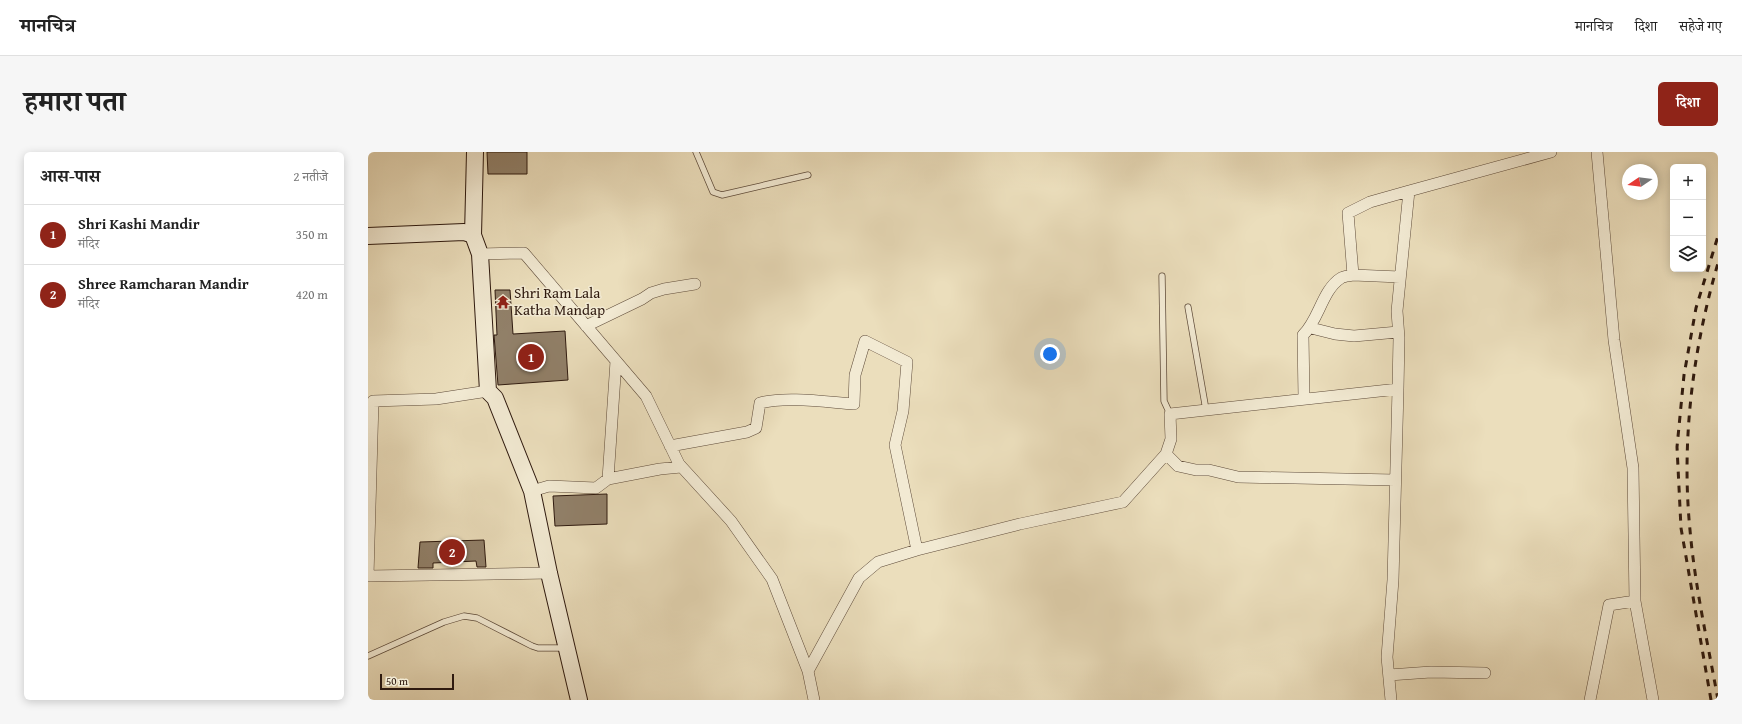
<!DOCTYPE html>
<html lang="hi">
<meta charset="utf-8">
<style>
body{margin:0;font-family:"Gentium Book Plus","Noto Serif Devanagari",serif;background:#f6f6f6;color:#222}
.controls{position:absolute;right:12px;top:12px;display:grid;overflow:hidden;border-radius:6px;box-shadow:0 2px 10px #0003}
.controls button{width:36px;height:36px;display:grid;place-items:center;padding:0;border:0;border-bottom:1px solid #e0e0e0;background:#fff;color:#222;font:20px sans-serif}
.compass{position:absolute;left:1254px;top:12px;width:36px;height:36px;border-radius:50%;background:#fff;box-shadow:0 2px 10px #0003;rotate:257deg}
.scale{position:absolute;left:12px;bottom:10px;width:74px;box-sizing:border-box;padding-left:4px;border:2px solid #2f1a0f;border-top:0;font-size:11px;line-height:14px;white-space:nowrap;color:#2f1a0f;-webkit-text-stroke:3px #f2ead3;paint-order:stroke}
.you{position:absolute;left:682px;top:202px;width:14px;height:14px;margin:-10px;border:3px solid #fff;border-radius:50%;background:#1a73e8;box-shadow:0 0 0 6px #1a73e833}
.badge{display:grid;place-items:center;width:26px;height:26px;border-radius:50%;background:#8f2418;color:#fff;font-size:13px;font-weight:700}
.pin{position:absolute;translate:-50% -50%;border:2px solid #fff;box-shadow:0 1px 4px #0006}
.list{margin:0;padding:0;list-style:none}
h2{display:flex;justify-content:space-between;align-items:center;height:52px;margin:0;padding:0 16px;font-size:17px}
h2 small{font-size:13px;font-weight:400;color:#767676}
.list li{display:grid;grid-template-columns:26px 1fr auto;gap:12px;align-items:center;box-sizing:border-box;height:60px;padding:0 16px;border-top:1px solid #e0e0e0}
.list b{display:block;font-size:15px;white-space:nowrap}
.list p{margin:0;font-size:13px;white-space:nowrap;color:#767676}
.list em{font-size:13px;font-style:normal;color:#767676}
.icon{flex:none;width:22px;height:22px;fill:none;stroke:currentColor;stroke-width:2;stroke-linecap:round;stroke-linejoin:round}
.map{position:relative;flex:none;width:1350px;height:548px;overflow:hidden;border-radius:6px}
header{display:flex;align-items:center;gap:24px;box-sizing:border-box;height:56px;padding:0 20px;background:#fff;border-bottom:1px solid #e0e0e0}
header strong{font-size:19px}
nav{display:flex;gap:22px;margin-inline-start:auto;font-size:14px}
.intro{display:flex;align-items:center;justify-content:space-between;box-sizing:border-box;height:96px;padding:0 24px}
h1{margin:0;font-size:28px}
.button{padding:10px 18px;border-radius:6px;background:#8f2418;color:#fff;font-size:14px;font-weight:700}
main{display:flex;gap:24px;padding:0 24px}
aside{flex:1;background:#fff;border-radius:6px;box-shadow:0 2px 10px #0003}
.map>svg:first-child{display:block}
.building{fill:#918069;stroke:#2f1a0f}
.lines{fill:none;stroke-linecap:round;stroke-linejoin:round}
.lane-casing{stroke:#5e4b3a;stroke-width:7}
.street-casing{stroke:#5e4b3a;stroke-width:12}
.secondary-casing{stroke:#2f1a0f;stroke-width:18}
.lane{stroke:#f2ead3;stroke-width:5.5}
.street{stroke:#f2ead3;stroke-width:11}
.secondary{stroke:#f2ead3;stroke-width:16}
.rail{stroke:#2f1a0f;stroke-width:3;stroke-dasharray:7 7;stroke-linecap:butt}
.labels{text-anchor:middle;stroke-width:3;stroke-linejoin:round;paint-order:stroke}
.poi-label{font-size:15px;fill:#2f1a0f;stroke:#f2ead3;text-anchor:start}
</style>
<header>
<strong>मानचित्र</strong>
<nav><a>मानचित्र</a><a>दिशा</a><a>सहेजे गए</a></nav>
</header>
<div class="intro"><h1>हमारा पता</h1><a class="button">दिशा</a></div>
<main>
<aside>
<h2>आस-पास<small>2 नतीजे</small></h2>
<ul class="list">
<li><span class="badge">1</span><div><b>Shri Kashi Mandir</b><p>मंदिर</p></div><em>350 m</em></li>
<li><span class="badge">2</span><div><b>Shree Ramcharan Mandir</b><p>मंदिर</p></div><em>420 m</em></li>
</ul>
</aside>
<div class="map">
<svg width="1350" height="548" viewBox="0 0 1350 548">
<rect width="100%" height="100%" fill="#ebdebc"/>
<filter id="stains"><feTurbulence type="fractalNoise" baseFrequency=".005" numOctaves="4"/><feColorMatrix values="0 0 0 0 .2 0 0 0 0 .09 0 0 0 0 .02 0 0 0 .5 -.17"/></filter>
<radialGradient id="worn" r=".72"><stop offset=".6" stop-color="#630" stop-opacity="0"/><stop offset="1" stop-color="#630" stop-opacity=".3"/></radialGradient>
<path class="building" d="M119 0H159V22H120Z
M127 138H142L145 182 197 179 200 228 130 233 126 183H129Z
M239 342V372L187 374 185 344Z
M116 388 118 415H109L108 409 65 411V416H50L52 390Z"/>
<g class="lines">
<g class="lane-casing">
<path id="lane" d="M328 0 345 40 354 43 440 23
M794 124 796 249 802 262
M820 155 838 258
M0 504 76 470 96 464 109 466 164 494 170 496H197"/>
</g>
<g class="street-casing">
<path id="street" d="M1229 0 1246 188 1265 316 1267 449 1285 548
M112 102 156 101 278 244 311 312 363 369 404 427 440 519 446 548
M1032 125 985 123 980 61 1002 50 1041 39
M218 174 274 147 283 141 296 137 327 132
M943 176 967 182 986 184 1030 180
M936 246 935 183C951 168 954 138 973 126 976 124 982 124 985 123
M302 294 379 280 388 276 392 251C418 244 458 250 486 252L487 223 497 189 539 210 535 259 527 293 549 398
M798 302 810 314 828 318H841L870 325 1027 328
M240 327 248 209
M164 339 181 334 228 336 240 327 292 317 313 315
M0 424 5 249 68 247 120 239
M0 424 181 421
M440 519 491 426 510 410 549 398 652 372 755 350 798 302 803 287 802 262 1030 237
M1021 523 1063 520 1117 521
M1023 548 1019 505 1025 428 1030 237 1031 186 1029 159 1041 39 1183 0
M1222 548 1241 453 1267 449"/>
</g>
<g class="secondary-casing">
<path id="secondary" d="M107 0 105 83 112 102 120 239 127 246 164 339 181 421 211 548
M0 84 96 80 105 83"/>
</g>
<use href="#lane" class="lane"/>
<use href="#street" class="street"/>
<use href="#secondary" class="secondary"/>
<path class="rail" d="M1343 548 1313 376 1309 295 1316 223 1328 156 1350 84
M1350 548C1340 492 1327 435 1322 378 1313 288 1325 197 1350 111"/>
</g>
<defs>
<g id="temple-bare" transform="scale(1.08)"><path d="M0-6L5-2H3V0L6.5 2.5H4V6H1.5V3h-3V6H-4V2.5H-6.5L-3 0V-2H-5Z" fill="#8f2418" stroke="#f2ead3" stroke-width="2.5" paint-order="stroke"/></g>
</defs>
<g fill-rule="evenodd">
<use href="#temple-bare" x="135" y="150"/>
</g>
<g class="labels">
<g class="poi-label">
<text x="146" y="146">Shri Ram Lala<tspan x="146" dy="17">Katha Mandap</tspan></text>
</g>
</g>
<rect width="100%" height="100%" filter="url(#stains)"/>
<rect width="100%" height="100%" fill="url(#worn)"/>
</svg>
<div class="controls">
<button>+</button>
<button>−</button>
<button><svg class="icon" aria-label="layers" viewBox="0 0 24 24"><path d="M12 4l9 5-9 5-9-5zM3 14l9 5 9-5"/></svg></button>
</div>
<svg class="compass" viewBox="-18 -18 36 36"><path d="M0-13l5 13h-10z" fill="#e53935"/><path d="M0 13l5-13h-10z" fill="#767676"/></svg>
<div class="scale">50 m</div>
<div class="you"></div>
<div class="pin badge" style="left:163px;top:205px">1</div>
<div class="pin badge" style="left:84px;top:400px">2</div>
</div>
</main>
